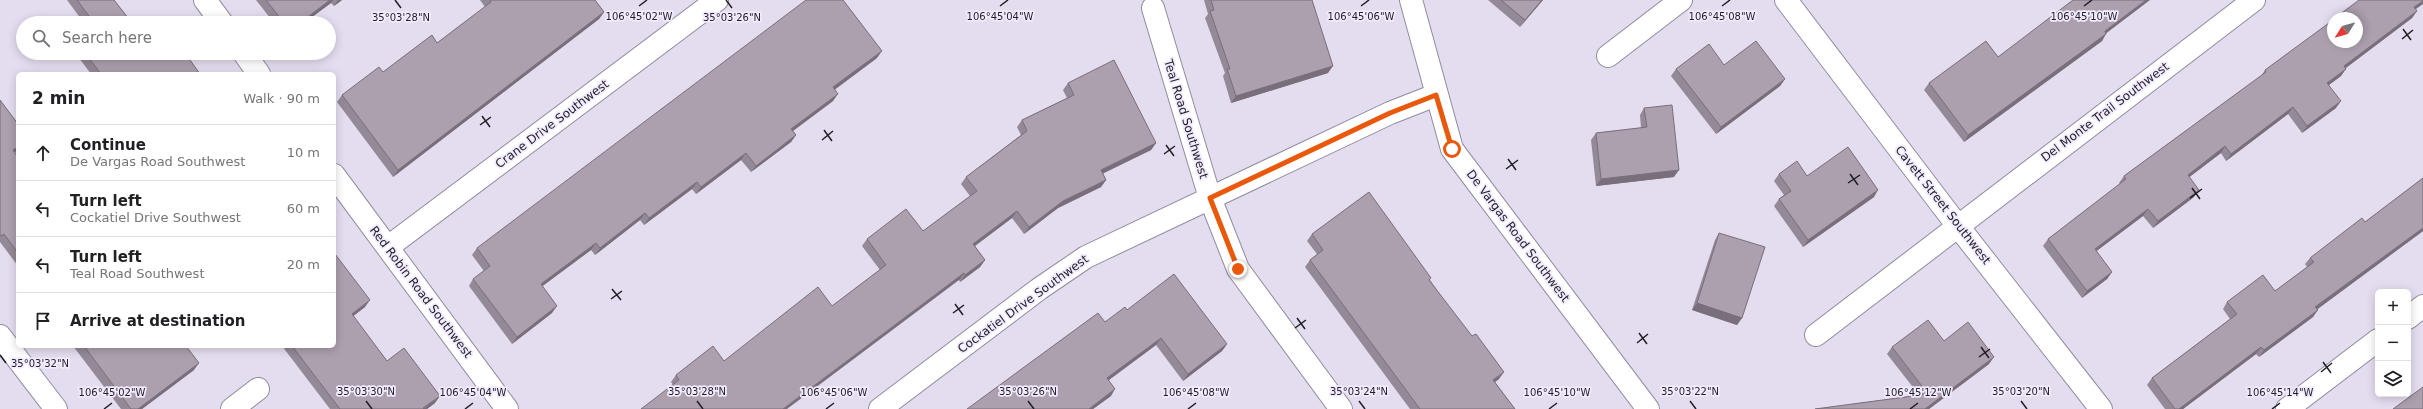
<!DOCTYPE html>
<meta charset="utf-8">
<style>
body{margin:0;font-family:"DejaVu Sans",sans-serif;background:#f2f2f2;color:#202124}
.controls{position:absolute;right:12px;bottom:12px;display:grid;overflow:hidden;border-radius:6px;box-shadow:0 2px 10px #0003}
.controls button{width:36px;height:36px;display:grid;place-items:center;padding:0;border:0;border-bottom:1px solid #e0e0e0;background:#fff;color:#202124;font:20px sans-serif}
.compass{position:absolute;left:2327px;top:12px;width:36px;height:36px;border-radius:50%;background:#fff;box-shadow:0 2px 10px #0003;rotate:233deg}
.stop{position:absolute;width:12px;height:12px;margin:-9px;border:3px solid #ea580c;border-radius:50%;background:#fff}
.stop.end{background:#ea580c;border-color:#fff;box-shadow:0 1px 4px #0008}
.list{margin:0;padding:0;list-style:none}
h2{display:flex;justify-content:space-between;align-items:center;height:52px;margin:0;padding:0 16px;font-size:17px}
h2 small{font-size:13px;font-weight:400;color:#757577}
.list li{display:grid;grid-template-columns:26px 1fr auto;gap:12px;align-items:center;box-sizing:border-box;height:56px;padding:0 16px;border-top:1px solid #e0e0e0}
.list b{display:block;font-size:15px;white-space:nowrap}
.list p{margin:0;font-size:13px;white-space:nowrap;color:#757577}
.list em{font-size:13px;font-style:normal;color:#757577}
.icon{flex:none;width:22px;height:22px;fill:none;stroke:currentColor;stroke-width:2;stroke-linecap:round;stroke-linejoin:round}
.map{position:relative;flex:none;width:2423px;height:409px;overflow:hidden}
.search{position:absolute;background:#fff;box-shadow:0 2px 10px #0003;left:16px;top:16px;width:320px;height:44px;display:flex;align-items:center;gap:10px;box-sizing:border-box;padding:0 14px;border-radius:22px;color:#757577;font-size:15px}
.panel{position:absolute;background:#fff;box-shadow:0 2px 10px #0003;left:16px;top:72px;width:320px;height:276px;border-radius:6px}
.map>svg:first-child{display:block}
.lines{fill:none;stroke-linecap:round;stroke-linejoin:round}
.street-casing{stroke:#928b9c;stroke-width:24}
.secondary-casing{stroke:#928b9c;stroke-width:24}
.street{stroke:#fff;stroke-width:22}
.secondary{stroke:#fff;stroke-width:22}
.wall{fill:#948996}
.shaded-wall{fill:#786f7a}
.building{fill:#ac9fae;stroke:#786f7a}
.route{stroke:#ea580c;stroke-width:5}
.ticks{fill:none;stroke:#201e24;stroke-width:1.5}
.labels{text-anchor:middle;stroke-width:3.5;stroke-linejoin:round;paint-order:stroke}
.street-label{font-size:12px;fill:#201e24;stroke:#f2eafe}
.ticks-label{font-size:10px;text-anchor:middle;fill:#201e24;stroke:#f2eafe;stroke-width:3.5;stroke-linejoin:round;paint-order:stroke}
</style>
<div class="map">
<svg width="2423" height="409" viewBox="0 0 2423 409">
<rect width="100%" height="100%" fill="#e4ddf0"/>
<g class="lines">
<g class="street-casing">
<path id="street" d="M205 0 222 23
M1786 0 1957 225 2101 409
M1153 8 1210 198 1238 269 1341 409
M244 53 259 74
M1608 56 1681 0
M334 175 507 409
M388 247 717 0
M2408 318 2423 306
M1816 335 2254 0
M0 336 56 409
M232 409 258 389
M880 409 1039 289 1086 257 1390 113 1436 95
M2287 409 2378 340"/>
</g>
<g class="secondary-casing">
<path id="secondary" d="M1411 0 1452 149 1648 409"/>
</g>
<use href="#street" class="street"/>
<use href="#secondary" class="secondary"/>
</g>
<path class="wall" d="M67 0H114L132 23H84Z
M256 0H342L334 6 331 3 304 23H274Z
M480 0H595L604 12 599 19 393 177 337 102 342 95 383 72 437 43 485 7Z
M1204 0H1312L1328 73 1231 103 1223 76 1225 73 1205 18 1208 14Z
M1488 0H1543L1520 27Z
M2415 10 2417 11 2412 18 2346 68 2341 76 2329 85 2336 108 2302 133 2288 114 2226 161 2221 153 2189 177 2194 197 2153 228 2143 216 2096 251 2112 272 2107 279 2082 298 2043 246 2048 239 2120 184 2119 183 2124 176 2261 76 2265 70Z
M2106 33 2102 41 1964 142 1924 90 1929 83 1998 57Z
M77 53H185L200 74H91L76 54Z
M877 58 835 89 833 101 793 131 796 135 791 142 751 172 741 160 696 194 692 189 644 225 640 220 595 255 591 250 542 286 552 313 512 344 469 286 473 279 484 271 472 255 477 248Z
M1724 65 1785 79 1780 86 1716 134 1671 76 1676 69Z
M1068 83 1156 143 1151 150 1103 173 1106 180 1101 187 1058 208 1024 234 1012 218 975 246 985 260 980 267 960 282 959 280 673 385 671 382 676 375 724 361 832 306 880 270 862 246 867 239 923 231 970 196 961 184 966 177 1021 135 1017 127 1022 120 1067 98 1063 90Z
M0 100 18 124V150L15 152 18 157V266L0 242Z
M1644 108 1674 177 1596 186 1591 140 1596 133 1641 128 1640 115Z
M1779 174 1874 197 1803 247 1774 206 1779 199 1784 195 1774 181Z
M2423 178V231L2317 309 2313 317 2259 357 2256 354 2183 409H2165L2147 385 2152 378 2230 319 2223 309 2227 302 2275 291 2307 267 2305 264 2310 258 2365 222Z
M1719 233 1742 318 1737 325 1692 310 1715 240Z
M1312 234 1430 280 1499 379 1495 382 1515 409H1410L1305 267 1310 260 1317 254 1307 241Z
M334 255 365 307 353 316 387 361 435 403 427 409H330L282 346H334Z
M1127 310 1227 344 1222 351 1183 381 1156 345 1109 380 1111 396 1093 409 1105 322Z
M1944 341 1989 364 1929 409H1815L1919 395 1887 354 1892 347Z
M73 346H186L194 370 142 409H121Z"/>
<path class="shaded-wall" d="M330 0H333L331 3 304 23H300Z
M338 0H342L334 6Z
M1542 0H1543L1520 27 1525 20Z
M2146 0H2150L2100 38 2105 31Z
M2423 1V4L2409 14 2414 7Z
M2417 11 2412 18 2339 73 2344 66Z
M604 12 599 19 393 177 398 170Z
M2106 34 2102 41 1964 142 1968 135Z
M882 51 877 58 829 94 833 87Z
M1333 66 1328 73 1231 103 1236 96Z
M2346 69 2341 76 2322 90 2327 83Z
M1785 79 1780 86 1716 134 1721 127Z
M838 94 833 101 786 136 791 129Z
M2341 101 2336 108 2302 133 2307 126Z
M2293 107 2288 114 2226 161 2231 154Z
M796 135 791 142 751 172 756 166Z
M1156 143 1151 150 1096 177 1101 170Z
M2225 146 2221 153 2183 182 2188 175Z
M18 147V150L8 157 13 150Z
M746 153 741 160 696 194 701 187Z
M1679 170 1674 177 1596 186 1601 179Z
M1106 180 1101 187 1058 208 1024 234 1029 227 1063 201Z
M697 182 692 189 644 225 649 218Z
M1878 190 1874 197 1803 247 1808 240Z
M2199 190 2194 197 2153 228 2158 221Z
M2148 209 2143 216 2090 256 2095 249Z
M1017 211 1012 218 968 251 973 244Z
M645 213 640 220 595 255 600 248Z
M2423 228V231L2311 314 2315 307Z
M596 243 591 250 536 291 541 284Z
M985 260 980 267 960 282 965 275Z
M2112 272 2107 279 2082 298 2087 291Z
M964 273 959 280 787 409H783Z
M370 300 365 307 347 321 352 314Z
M1697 303 1742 318 1737 325 1692 310Z
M557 306 552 313 512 344 517 337Z
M2318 310 2313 317 2259 357 2264 350Z
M1161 338 1156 345 1102 385 1107 378Z
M1227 344 1222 351 1183 381 1188 374Z
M2261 347 2256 354 2183 409H2179Z
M1994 357 1989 364 1929 409H1925Z
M199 363 194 370 142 409H138Z
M1504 372 1499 379 1488 387 1493 380Z
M1115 389 1111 396 1093 409H1089Z
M440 396 435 403 427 409H423Z"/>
<path class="building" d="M77 0H114L132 23H94Z
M266 0H330L300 23H284Z
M490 0H595L604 12 398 170 342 95 379 67 383 72 432 35 437 43 491 2Z
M806 0H843L882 51 833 87 838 94 791 129 796 135 756 166 746 153 701 187 697 182 649 218 645 213 600 248 596 243 541 284 557 306 517 337 473 279 490 266 477 248Z
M1211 0H1312L1333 66 1236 96 1227 69H1230L1210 11 1214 10Z
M1501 0H1542L1525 20Z
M2073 0H2146L2105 31 2106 34 1968 135 1929 83 1986 41 1998 57Z
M2359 0H2423V1L2414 7 2417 11 2344 66 2346 69 2327 83 2341 101 2307 126 2293 107 2231 154 2225 146 2188 175 2199 190 2158 221 2148 209 2095 249 2112 272 2087 291 2048 239 2126 179 2124 176 2266 72 2265 70 2333 20V42H2357V18H2335Z
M159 19 162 23H153Z
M1756 41 1785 79 1721 127 1676 69 1709 44 1724 65Z
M85 53H185L200 74H101Z
M1114 60 1156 143 1101 170 1106 180 1063 201 1029 227 1017 211 973 244 985 260 965 275 964 273 783 409H641L679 380 676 375 713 346 724 361 818 287 832 306 886 265 867 239 906 209 923 231 977 191 966 177 1027 131 1022 120 1074 95 1068 83Z
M0 100 18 124V147L13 150 18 157V253L4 234 1 236 0 235Z
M1672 105 1679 170 1601 179 1596 133 1647 127 1644 108Z
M1848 147 1878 190 1808 240 1779 199 1791 191 1779 174 1797 161 1807 176Z
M2423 178V228L2315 307 2318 310 2264 350 2261 347 2179 409H2175L2152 378 2237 314 2227 302 2263 275 2275 291 2314 262 2310 258 2362 218 2365 222Z
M1369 192 1431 278 1429 280 1472 336 1476 334 1504 372 1493 380 1515 409H1420L1310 260 1323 250 1312 234Z
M1719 233 1765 247 1742 318 1697 303Z
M335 254 370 300 352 314 387 361 404 348 440 396 423 408 424 409H340L292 346H334V255Z
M1174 274 1227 344 1188 374 1161 338 1107 378 1115 389 1089 409H967L1098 313 1105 322 1125 307 1127 310Z
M1928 320 1944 341 1968 322 1994 357 1925 409H1815L1928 394 1892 347Z
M84 346H186L199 363 138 409H131Z
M2423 387V409H2393Z"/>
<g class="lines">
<path class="route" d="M1238 269 1210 198 1390 113 1436 95 1452 149"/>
</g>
<path class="ticks" d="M395 0 401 8M726 0 732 8M639 6 647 0M1000 6 1008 0M1361 6 1369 0M1722 6 1730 0M2084 6 2092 0M2403 29 2411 40M2402 39 2413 30M482 116 490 127M480 125 491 117M824 130 832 141M822 140 833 131M1166 145 1174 156M1164 154 1175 146M1508 159 1516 170M1506 169 1518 160M1850 174 1858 185M1848 183 1860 175M2192 188 2200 199M2190 198 2202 189M612 289 621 300M611 299 622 291M955 304 963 315M953 313 964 305M1297 318 1305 329M1295 328 1306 320M1639 333 1647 344M1637 343 1648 334M1981 347 1989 358M0 355 6 363M1979 357 1990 349M2323 362 2331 373M2321 372 2332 363M366 401 372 409M697 401 703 409M1028 401 1034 409M1359 401 1365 409M1690 401 1696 409M2021 401 2027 409M104 409 112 403M465 409 473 403M826 409 834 403M1188 409 1196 403M1549 409 1557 403M1910 409 1918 403M2272 409 2280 403"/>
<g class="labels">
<g class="street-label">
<text transform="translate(2105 112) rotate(-37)" y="4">Del Monte Trail Southwest</text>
<text transform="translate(1186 119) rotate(73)" y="4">Teal Road Southwest</text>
<text transform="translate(552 124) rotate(-37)" y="4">Crane Drive Southwest</text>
<text transform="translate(1943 205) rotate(52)" y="4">Cavett Street Southwest</text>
<text transform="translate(1518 236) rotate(53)" y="4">De Vargas Road Southwest</text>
<text transform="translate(421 292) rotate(53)" y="4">Red Robin Road Southwest</text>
<text transform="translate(1023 304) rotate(-36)" y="4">Cockatiel Drive Southwest</text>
</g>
</g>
<g class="ticks-label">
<text x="639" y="20">106°45'02"W</text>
<text x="1361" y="20">106°45'06"W</text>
<text x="2084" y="20">106°45'10"W</text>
<text x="1000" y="20">106°45'04"W</text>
<text x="1722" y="20">106°45'08"W</text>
<text x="401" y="21">35°03'28"N</text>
<text x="732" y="21">35°03'26"N</text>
<text x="40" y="367">35°03'32"N</text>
<text x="366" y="395">35°03'30"N</text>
<text x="697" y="395">35°03'28"N</text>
<text x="1028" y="395">35°03'26"N</text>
<text x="1359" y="395">35°03'24"N</text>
<text x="1690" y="395">35°03'22"N</text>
<text x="2021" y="395">35°03'20"N</text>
<text x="112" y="396">106°45'02"W</text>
<text x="473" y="396">106°45'04"W</text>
<text x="834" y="396">106°45'06"W</text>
<text x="1196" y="396">106°45'08"W</text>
<text x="1557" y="396">106°45'10"W</text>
<text x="1918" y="396">106°45'12"W</text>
<text x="2280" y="396">106°45'14"W</text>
</g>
</svg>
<div class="controls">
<button>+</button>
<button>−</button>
<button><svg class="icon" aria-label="layers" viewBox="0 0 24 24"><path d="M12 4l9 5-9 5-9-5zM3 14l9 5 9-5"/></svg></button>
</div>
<svg class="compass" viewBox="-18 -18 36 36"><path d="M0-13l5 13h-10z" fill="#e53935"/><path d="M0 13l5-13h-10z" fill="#757577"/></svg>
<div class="stop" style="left:1452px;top:149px"></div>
<div class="stop end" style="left:1238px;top:269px"></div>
<div class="search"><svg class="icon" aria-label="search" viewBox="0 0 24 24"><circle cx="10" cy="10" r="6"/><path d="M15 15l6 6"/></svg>Search here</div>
<section class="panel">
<h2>2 min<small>Walk · 90 m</small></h2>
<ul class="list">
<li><svg class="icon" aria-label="ahead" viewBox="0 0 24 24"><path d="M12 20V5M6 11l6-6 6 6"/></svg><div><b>Continue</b><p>De Vargas Road Southwest</p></div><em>10 m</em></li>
<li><svg class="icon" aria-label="left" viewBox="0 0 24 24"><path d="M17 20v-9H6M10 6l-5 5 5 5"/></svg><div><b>Turn left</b><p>Cockatiel Drive Southwest</p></div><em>60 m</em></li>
<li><svg class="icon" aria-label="left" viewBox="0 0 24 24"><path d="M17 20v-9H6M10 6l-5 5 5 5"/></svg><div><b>Turn left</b><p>Teal Road Southwest</p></div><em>20 m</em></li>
<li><svg class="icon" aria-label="arrive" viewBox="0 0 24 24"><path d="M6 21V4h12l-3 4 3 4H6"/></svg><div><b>Arrive at destination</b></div></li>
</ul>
</section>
</div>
